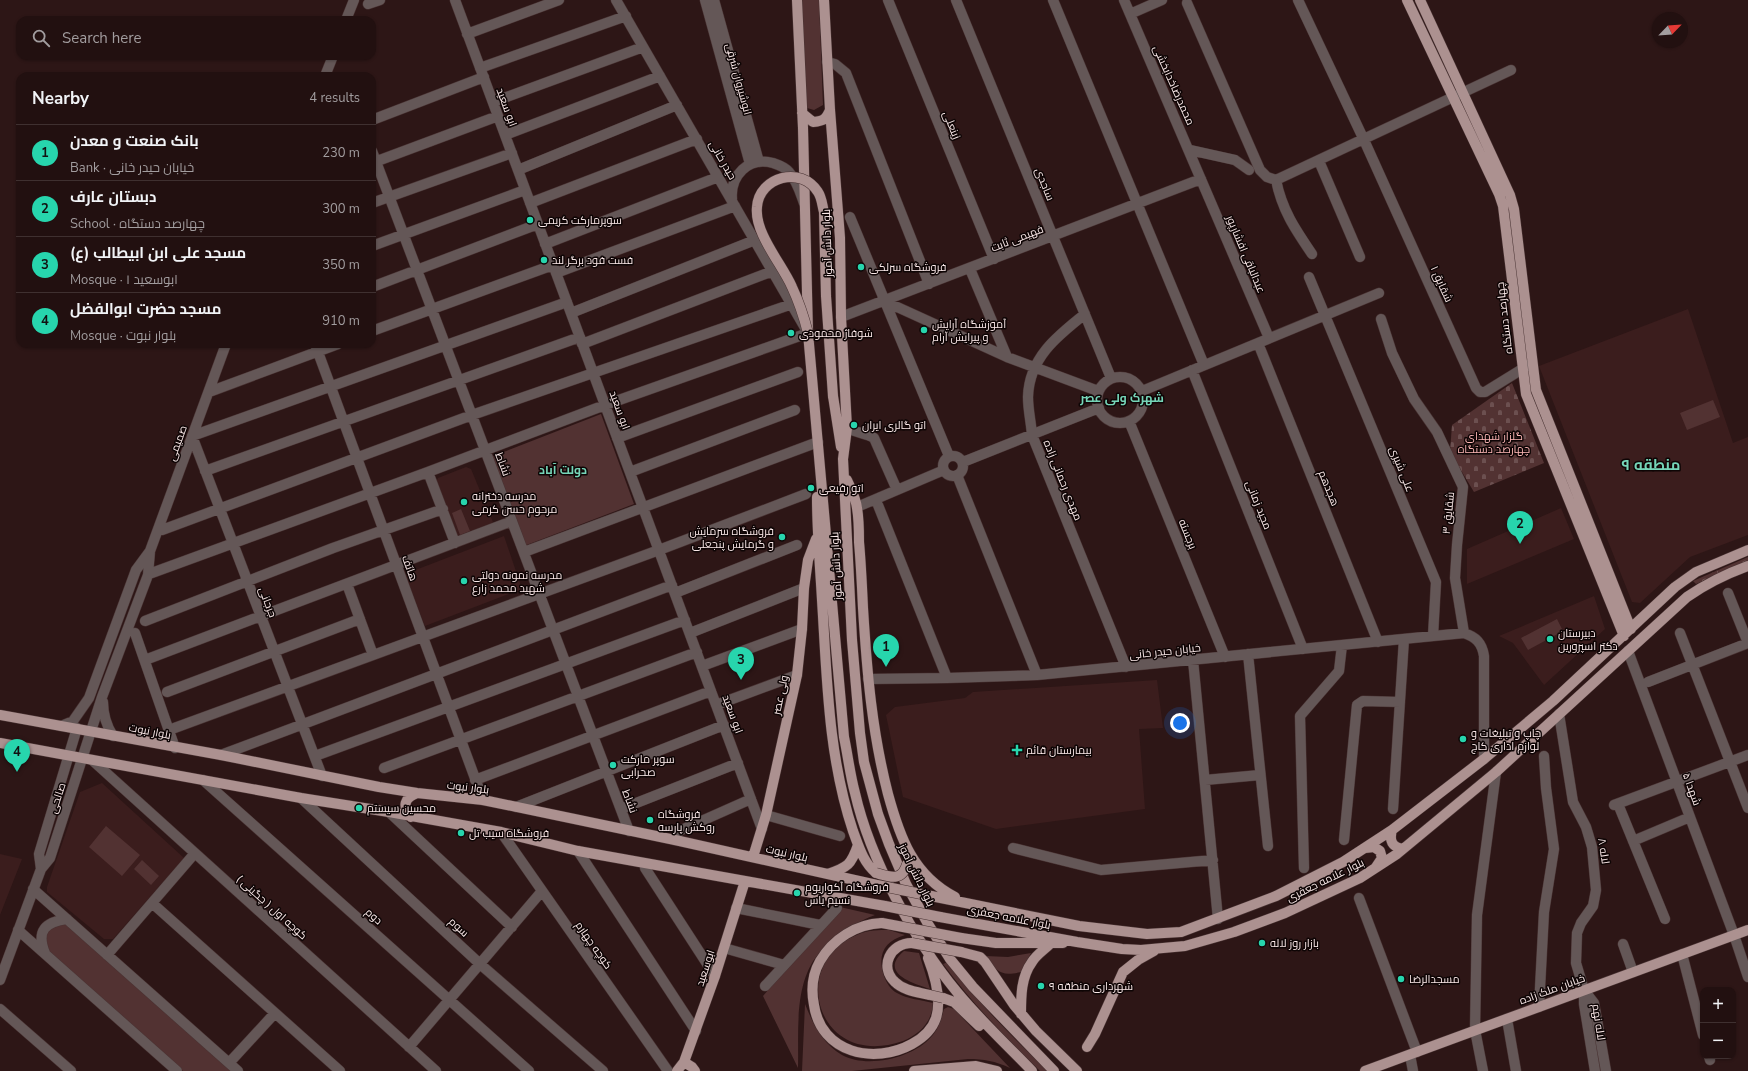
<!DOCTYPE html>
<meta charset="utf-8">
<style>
body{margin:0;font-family:"Nunito Sans",Cairo,sans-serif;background:#2e1e1e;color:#f1f3f6}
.controls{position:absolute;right:12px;bottom:12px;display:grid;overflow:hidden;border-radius:8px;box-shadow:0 1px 3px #0004}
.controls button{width:36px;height:36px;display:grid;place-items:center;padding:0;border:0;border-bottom:1px solid #3f3030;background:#221010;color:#f1f3f6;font:20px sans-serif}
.compass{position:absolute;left:1652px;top:12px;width:36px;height:36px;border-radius:50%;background:#221010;box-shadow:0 1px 3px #0004;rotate:65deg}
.you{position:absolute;left:1180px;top:723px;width:14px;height:14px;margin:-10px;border:3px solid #fff;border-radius:50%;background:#1a73e8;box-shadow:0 0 0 6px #1a73e833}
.badge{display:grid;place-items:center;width:26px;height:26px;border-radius:50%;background:#27d5ad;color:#111;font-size:13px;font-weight:700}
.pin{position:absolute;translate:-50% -33px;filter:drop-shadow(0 1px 2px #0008)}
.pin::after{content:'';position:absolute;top:21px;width:14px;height:12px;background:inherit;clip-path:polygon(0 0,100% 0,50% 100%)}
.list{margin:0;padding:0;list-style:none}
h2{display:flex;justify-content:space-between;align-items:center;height:52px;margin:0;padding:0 16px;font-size:17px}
h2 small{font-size:13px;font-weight:400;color:#a29d9f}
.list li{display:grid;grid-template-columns:26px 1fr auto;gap:12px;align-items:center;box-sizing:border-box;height:56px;padding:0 16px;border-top:1px solid #3f3030}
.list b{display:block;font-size:15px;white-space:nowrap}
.list p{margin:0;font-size:13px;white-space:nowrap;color:#a29d9f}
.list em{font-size:13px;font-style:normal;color:#a29d9f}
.icon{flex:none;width:22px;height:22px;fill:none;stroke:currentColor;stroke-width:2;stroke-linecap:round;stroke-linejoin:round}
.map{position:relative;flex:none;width:1748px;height:1071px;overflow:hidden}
.search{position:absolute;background:#221010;box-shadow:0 1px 3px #0004;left:16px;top:16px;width:360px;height:44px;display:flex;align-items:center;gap:10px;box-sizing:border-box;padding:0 14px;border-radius:12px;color:#a29d9f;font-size:15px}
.panel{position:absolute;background:#221010;box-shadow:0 1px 3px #0004;left:16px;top:72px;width:360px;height:276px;border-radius:12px}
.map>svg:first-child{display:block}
.built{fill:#3b1d1d}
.green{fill:#523232}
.forest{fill:url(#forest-crowns)}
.cemetery{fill:url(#cemetery-stones)}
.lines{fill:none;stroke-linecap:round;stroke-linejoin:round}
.minor-casing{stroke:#4a3434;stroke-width:11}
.major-casing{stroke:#4a3434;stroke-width:11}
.minor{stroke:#645757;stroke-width:10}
.major{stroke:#ac9190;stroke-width:10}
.major-bridge-casing{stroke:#4a3434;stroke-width:11;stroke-linecap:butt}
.major-bridge{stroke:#ac9190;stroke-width:10}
.poi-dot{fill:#27d5ad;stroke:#0e0505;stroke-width:1.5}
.labels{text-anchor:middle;stroke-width:3;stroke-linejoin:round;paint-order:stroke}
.street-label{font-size:11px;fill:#fbe9e9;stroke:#0e0505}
.poi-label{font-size:11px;fill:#fbe9e9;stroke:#0e0505;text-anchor:start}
.park-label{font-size:11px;fill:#feb8b7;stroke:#0e0505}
.neighbourhood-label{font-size:12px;font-weight:bold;fill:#76d5b8;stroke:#0e0505}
.district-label{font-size:15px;font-weight:bold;fill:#76d5b8;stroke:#0e0505}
</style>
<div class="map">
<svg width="1748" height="1071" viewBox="0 0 1748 1071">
<defs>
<pattern id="forest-crowns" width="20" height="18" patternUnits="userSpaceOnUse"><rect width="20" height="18" fill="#523232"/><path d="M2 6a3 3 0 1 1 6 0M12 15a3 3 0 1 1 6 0" fill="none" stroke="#6c5050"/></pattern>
<pattern id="cemetery-stones" width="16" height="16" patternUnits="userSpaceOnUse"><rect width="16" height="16" fill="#523232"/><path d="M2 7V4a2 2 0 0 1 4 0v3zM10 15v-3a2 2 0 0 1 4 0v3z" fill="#6c5050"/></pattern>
</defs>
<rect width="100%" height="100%" fill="#2d1616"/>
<path class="built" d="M1688 309 1733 443 1748 437V535L1690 557 1640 603 1632 602 1539 366Z
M466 467 471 469 493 522 490 526 461 536 457 535 436 482 438 478Z
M1561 508 1574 539 1467 584V549Z
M504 536 522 589 425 626 405 574Z
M1594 596 1605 629 1544 685 1513 643 1499 636Z
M1157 680 1163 728 1139 729 1145 809 996 829 903 797 886 715 895 707 965 698 973 692Z
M102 783 184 858 113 939H104L47 892V887L80 792Z
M0 854 22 859 0 915Z"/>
<path class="green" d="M801 0H819L823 105 814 110 807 108Z
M1713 400 1720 417 1687 430 1680 413Z
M601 414 634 504 524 546 491 457Z
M461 509 470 531 460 535 452 513Z
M1557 619 1563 631 1528 650 1521 638Z
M106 826 140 855 122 876 89 847Z
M142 860 159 876 151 885 134 869Z
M840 907 875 915C859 921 848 928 836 939 831 943 826 946 821 951 793 981 799 1031 798 1068L763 996Z
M65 923 231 1071H183L48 953C45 935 43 926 65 923Z
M889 930 905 935C884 941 877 955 884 976 886 982 891 990 897 993 907 999 922 1000 933 1003 932 1022 920 1034 903 1041 817 1071 786 962 859 934 868 930 879 930 889 930Z
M904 951 919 953 930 989C913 983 878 973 904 951Z
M1031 953 1021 972C1000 977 997 971 985 956L1008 957Z
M948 962C977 1002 1012 1037 1048 1071H1040C1005 1037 972 1003 943 964Z
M805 1004C813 1024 822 1043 842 1055 867 1069 914 1058 932 1036 939 1028 941 1019 944 1009L948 1007 954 1009 1010 1068C995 1061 984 1059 968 1059L852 1071H802Z"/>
<path class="forest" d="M1748 557V562L1696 584 1693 581Z"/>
<path class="cemetery" d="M1512 383 1544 463 1474 492 1450 452 1452 425Z"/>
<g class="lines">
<g class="minor-casing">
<path id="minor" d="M455 0 762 829
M705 0 750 164
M714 0 759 162
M888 0 994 259
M956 0 1111 378
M1053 0 1204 365
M1124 0 1269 338
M1298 0 1364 140 1476 388 1480 392H1485L1532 363
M1187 3 1260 170 1267 177 1276 180 1511 70
M368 4 380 0
M1130 14 1162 0
M346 20 354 0
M467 34 559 0
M827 62 835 64 846 73 929 284
M480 68 626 16
M325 76 333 56
M493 102 643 47
M372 120 484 77
M505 135 660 76
M1190 150 1235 160 1249 170
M372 151 629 831
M1319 161 1360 257
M372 163 498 116
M518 170 677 105
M1276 180C1282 210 1295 229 1312 254
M732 199C730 176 748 156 773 163 779 165 785 167 789 172 797 181 800 192 804 203
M372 203 512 153
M530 203 697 139
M850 217 949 456
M545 244 718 177
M372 246 525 190
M970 269 1007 357
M556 273 735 206
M1309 277 1436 582 1433 636
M372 287 538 224
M884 301 1007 357 1098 391
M571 313 755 240
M1085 314C1057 336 1029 358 1028 397 1028 410 1031 422 1032 435L1126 667
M841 317 1201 179
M1381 319 1392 353 1414 399 1437 432 1463 487 1457 545 1455 578 1464 633
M372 331 553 265
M1258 343 1378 642
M315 344 483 800
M582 344 773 271
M1192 370 1303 649
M1097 400a23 23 0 1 1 46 0a23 23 0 1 1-46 0Z
M1142 391 1379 293
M209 392 338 344
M1129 421 1225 657
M847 428C856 433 866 433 874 438L897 490
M617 438 798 372
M943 466a10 10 0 1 1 20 0a10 10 0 1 1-20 0Z
M963 462 1099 408
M205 471 580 337
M428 472 455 543
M630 472 795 410
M957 475 1037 675
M876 500 947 678
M857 507 944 470
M162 530 472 415 792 304
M524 552 818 442
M149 574 428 472 605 405 808 333 616 0
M347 584 373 655
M675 593 797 545
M145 621 333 548 443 509
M135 633 175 748
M690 633 804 588
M1680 633 1748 808
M1628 651 1734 935 1748 977
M1248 654 1268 846
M145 660 512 521
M1193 660 1218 919
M702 666 802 629
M868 679 947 678 1037 675 1464 633C1476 637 1482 643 1484 656V759
M1648 682 1748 643 1728 593
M167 692 360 619
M103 702C103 715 106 725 113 736
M716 705 797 675
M1559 714 1573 802 1586 827 1592 847 1596 890 1593 906 1581 923 1577 933 1576 963 1584 990 1594 1003 1606 1071
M61 726 73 721 89 698 136 570 150 551
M169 730 659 550 806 494
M221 755 672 585
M315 756 685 620
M92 760 436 1071
M384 768 697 652
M322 776 192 436 567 302
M203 780 529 1071
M475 780 711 691
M1205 780 1260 775
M301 798 480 964 603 1071
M1618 804 1665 919
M1614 805 1748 755
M516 807 724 725
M621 809 738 763
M1393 809 1404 639
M389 812 512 927
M766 815 840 836
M501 832 668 1071
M675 840 679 831 751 799
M1344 840 1357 705 1363 701 1400 702
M1633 841 1690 817
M1013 848 1101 870 1213 860
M578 851 696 1031
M645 868 715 976
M1304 868 1300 716 1339 671 1342 645
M41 869 39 854 77 728
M33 889 238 1071
M1359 898 1417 1052
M152 903 340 1071
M736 908 820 925
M18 930 177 1071
M1623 944 1633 972
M724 948 784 965
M45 953C36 931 45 922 67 919
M1682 954 1703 1035
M107 955 195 853
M0 980 41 869 50 858 102 697 148 575 150 551 226 344
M765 986 837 908
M1584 990V1004L1595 1071
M1539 1007 1544 912 1554 849 1546 788 1544 756
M0 1009 71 1071
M1507 1019 1516 1071
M409 1047 542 891
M1410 1055 1413 1071
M1709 1056 1710 1060
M229 1063 275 1013
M1483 1071 1475 1030 1477 915 1496 772"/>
</g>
<g class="major-casing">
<path id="major" d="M797 0 803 128 808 333 844 737C848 756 850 775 855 793 870 859 914 940 957 992 980 1020 1007 1045 1032 1071
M824 0 830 110 840 238 841 317 847 428 843 459 852 640 860 733 864 762 878 814 889 844 906 884 928 924 950 959 973 987 1054 1071
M1407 0 1499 194 1503 206 1526 394 1624 636
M1420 0 1510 195 1514 209 1536 390 1631 629
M802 113 813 122C824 121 826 119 830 110
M833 396 841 447
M847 480C851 489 856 499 857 508 859 519 859 531 859 542 861 564 862 586 863 608 867 673 872 732 888 794 900 838 913 875 955 897
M817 497C817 531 820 565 822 600 827 678 828 756 853 831 859 847 863 862 876 873
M0 715 221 755 379 787 417 793 483 800 675 840 877 885
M0 743 301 798 389 812 501 832 578 851 885 906
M411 817C402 806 404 798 417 793
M1392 830C1389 841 1392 847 1403 849
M1365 848 1374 847 1380 851 1382 858 1376 867
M753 857 766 815 797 675 802 629 804 588 808 560 816 539
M828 874C848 867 851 865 858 845
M931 896 1079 926 1147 934 1181 932 1276 896 1343 862 1392 830 1484 759 1553 701 1675 587 1696 572 1748 550
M940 917 1077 942 1122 949 1141 950 1185 946 1234 932 1285 913 1360 878 1397 854 1496 772 1687 597C1706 584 1726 574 1748 566
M882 923C856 924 833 939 820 961 812 975 811 990 814 1005 821 1053 874 1065 912 1044 923 1038 932 1030 936 1018 942 999 935 976 928 958
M961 938 996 943H1063
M912 943C890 943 879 967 895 982 904 991 918 992 930 995
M961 952 980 957 985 962 1014 1005 1036 1031 1077 1071
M943 998 954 1002 979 1026
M1021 1014C1021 996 1021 977 1032 962 1036 955 1044 950 1050 944
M1087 1047 1095 1034 1123 972 1138 960 1154 951
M684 1062 715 976 745 881
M677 1071 684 1062 692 1067 695 1071
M914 1071 976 1066 997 1071
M1365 1071 1748 930"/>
</g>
<use href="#minor" class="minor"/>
<use href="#major" class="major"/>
<g class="major-bridge-casing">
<path id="major-bridge" d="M808 333C804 317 799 302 792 287 782 264 754 233 757 207 759 177 801 165 818 192 822 198 822 205 824 212L826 296 833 396
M876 873C890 877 902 882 907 864
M877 885 931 896
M885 906 940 917
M882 923 961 938
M912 943 961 952
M930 995 943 998"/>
</g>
<use href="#major-bridge" class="major-bridge"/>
</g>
<g class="poi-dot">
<circle cx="530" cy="220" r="4"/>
<circle cx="544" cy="260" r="4"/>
<circle cx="861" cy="267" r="4"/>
<circle cx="924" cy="330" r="4"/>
<circle cx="791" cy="333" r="4"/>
<circle cx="854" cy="425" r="4"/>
<circle cx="811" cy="488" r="4"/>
<circle cx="464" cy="502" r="4"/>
<circle cx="782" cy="537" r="4"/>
<circle cx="464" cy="581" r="4"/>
<circle cx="1550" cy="639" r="4"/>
<circle cx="1463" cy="739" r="4"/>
<path d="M1015 744h4v4h4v4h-4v4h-4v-4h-4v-4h4z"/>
<circle cx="613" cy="765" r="4"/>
<circle cx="359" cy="808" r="4"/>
<circle cx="650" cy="820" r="4"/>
<circle cx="461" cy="833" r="4"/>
<circle cx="797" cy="893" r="4"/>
<circle cx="1262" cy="943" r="4"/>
<circle cx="1401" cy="979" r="4"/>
<circle cx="1041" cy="986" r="4"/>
</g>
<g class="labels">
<g class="street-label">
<text transform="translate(739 79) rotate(75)" y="4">انوشیروان شرقی</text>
<text transform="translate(1174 85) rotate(66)" y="4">محمدرضاخدابخشی</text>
<text transform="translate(507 107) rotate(70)" y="4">ابو سعید</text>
<text transform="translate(952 125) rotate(68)" y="4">زینعلی</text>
<text transform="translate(723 160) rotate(60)" y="4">حیدر خانی</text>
<text transform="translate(1045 184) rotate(68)" y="4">ساجدی</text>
<text transform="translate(1017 238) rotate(-21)" y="4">فهیمی ثابت</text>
<text transform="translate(827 243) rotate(-92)" y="4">بلوار دانش آموز</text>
<text transform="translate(1246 254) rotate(67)" y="4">عبدالباقی افشارپور</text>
<text transform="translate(1442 284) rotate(66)" y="4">شقایق ۱</text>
<text transform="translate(1504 318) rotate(-97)" y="4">چهارصد دستگاه</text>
<text transform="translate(620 410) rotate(70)" y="4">ابو سعید</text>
<text transform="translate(177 443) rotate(-70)" y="4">صمیمی</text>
<text transform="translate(503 464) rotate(69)" y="4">نشاط</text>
<text transform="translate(1402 469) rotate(68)" y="4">علی شیری</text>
<text transform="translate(1063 480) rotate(68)" y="4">مهدی رحمانی زاده</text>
<text transform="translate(1329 488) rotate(68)" y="4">هجدهم</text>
<text transform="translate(1259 505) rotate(68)" y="4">مجید زمانی</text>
<text transform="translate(1448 513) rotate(-84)" y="4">شقایق ۳</text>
<text transform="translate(1188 534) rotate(68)" y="4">برجسته</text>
<text transform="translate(836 566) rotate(-93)" y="4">بلوار دانش آموز</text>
<text transform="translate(410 568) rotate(70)" y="4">هاتف</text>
<text transform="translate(268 602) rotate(69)" y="4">جرجانی</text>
<text transform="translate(1165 651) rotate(-6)" y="4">خیابان حیدر خانی</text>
<text transform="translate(780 695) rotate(-78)" y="4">ولی عصر</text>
<text transform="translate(733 714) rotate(70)" y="4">ابو سعید</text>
<text transform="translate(150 731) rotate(11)" y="4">بلوار نبوت</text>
<text transform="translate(468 787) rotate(7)" y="4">بلوار نبوت</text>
<text transform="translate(1692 789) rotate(70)" y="4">شهدا ۵</text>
<text transform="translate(57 798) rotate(-72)" y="4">صالحی</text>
<text transform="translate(630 801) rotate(69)" y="4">نشاط</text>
<text transform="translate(1604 851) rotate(81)" y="4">لاله ۸</text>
<text transform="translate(787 853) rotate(13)" y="4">بلوار نبوت</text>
<text transform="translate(917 875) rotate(64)" y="4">بلوار دانش آموز</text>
<text transform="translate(1325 880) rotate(-26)" y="4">بلوار علامه جعفری</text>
<text transform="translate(272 907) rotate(42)" y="4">کوچه اول ( چگینی )</text>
<text transform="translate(374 916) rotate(42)" y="4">دوم</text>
<text transform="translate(1009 917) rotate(11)" y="4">بلوار علامه جعفری</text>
<text transform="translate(459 927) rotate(43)" y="4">سوم</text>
<text transform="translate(594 945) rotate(55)" y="4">کوچه چهارم</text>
<text transform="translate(705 968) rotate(-72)" y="4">ابوسعید</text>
<text transform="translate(1552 989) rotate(-20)" y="4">خیابان ملک زاده</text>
<text transform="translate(1599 1022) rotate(81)" y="4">لاله نهم</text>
</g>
<g class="poi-label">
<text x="538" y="224">سوپرمارکت کریمی</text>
<text x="552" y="264">فست فود برگر لند</text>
<text x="869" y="271">فروشگاه سرلکی</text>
<text x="932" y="328">آموزشگاه آرایش<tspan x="932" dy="13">و پیرایش آرام</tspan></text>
<text x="799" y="337">شوفاژ محمودی</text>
<text x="862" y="429">اتو گالری ایران</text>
<text x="819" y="492">اتو رفیعی</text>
<text x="472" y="500">مدرسه دخترانه<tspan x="472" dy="13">مرحوم حسن کرمی</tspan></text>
<text x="774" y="535" text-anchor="end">فروشگاه سرمایش<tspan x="774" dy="13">و گرمایش پنجعلی</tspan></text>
<text x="472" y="579">مدرسه نمونه دولتی<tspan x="472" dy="13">شهید محمد زارع</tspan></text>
<text x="1558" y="637">دبیرستان<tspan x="1558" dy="13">دکتر اسپرورین</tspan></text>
<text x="1471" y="737">چاپ و تبلیغات و<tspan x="1471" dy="13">لوازم اداری کاج</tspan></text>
<text x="1026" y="754">بیمارستان قائم</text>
<text x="621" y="763">سوپر مارکت<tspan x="621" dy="13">صحرابی</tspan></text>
<text x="367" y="812">محسین سیستم</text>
<text x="658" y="818">فروشگاه<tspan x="658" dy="13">روکش پارسه</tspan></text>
<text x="469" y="837">فروشگاه سیب تل</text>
<text x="805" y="891">فروشگاه آکواریوم<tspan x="805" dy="13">نسیم یاس</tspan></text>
<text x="1270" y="947">بازار روز لاله</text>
<text x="1409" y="983">مسجدالرضا</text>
<text x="1049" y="990">شهرداری منطقه ۹</text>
</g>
<g class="park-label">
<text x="1494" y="440">گلزار شهدای<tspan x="1494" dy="13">چهارصد دستگاه</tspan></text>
</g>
<g class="neighbourhood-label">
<text x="1122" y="402">شهرک ولی عصر</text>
<text x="563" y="474">دولت آباد</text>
</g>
<g class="district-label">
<text x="1651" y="470">منطقه ۹</text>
</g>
</g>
</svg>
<div class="controls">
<button>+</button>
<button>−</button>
</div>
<svg class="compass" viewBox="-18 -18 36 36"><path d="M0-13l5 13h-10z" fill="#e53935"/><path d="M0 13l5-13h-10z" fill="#a29d9f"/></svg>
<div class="you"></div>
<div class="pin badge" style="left:886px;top:667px">1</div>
<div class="pin badge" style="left:1520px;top:544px">2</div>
<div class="pin badge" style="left:741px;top:680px">3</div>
<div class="pin badge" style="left:17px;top:772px">4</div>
<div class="search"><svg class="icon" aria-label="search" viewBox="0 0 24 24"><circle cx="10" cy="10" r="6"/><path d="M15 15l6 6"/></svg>Search here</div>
<section class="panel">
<h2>Nearby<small>4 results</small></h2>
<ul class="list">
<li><span class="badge">1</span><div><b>بانک صنعت و معدن</b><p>Bank · خیابان حیدر خانی</p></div><em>230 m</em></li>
<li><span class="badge">2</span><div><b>دبستان عارف</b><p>School · چهارصد دستگاه</p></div><em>300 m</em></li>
<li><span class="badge">3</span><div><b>مسجد علی ابن ابیطالب (ع)</b><p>Mosque · ابوسعید ۱</p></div><em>350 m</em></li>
<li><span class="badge">4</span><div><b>مسجد حضرت ابوالفضل</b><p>Mosque · بلوار نبوت</p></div><em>910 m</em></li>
</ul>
</section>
</div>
